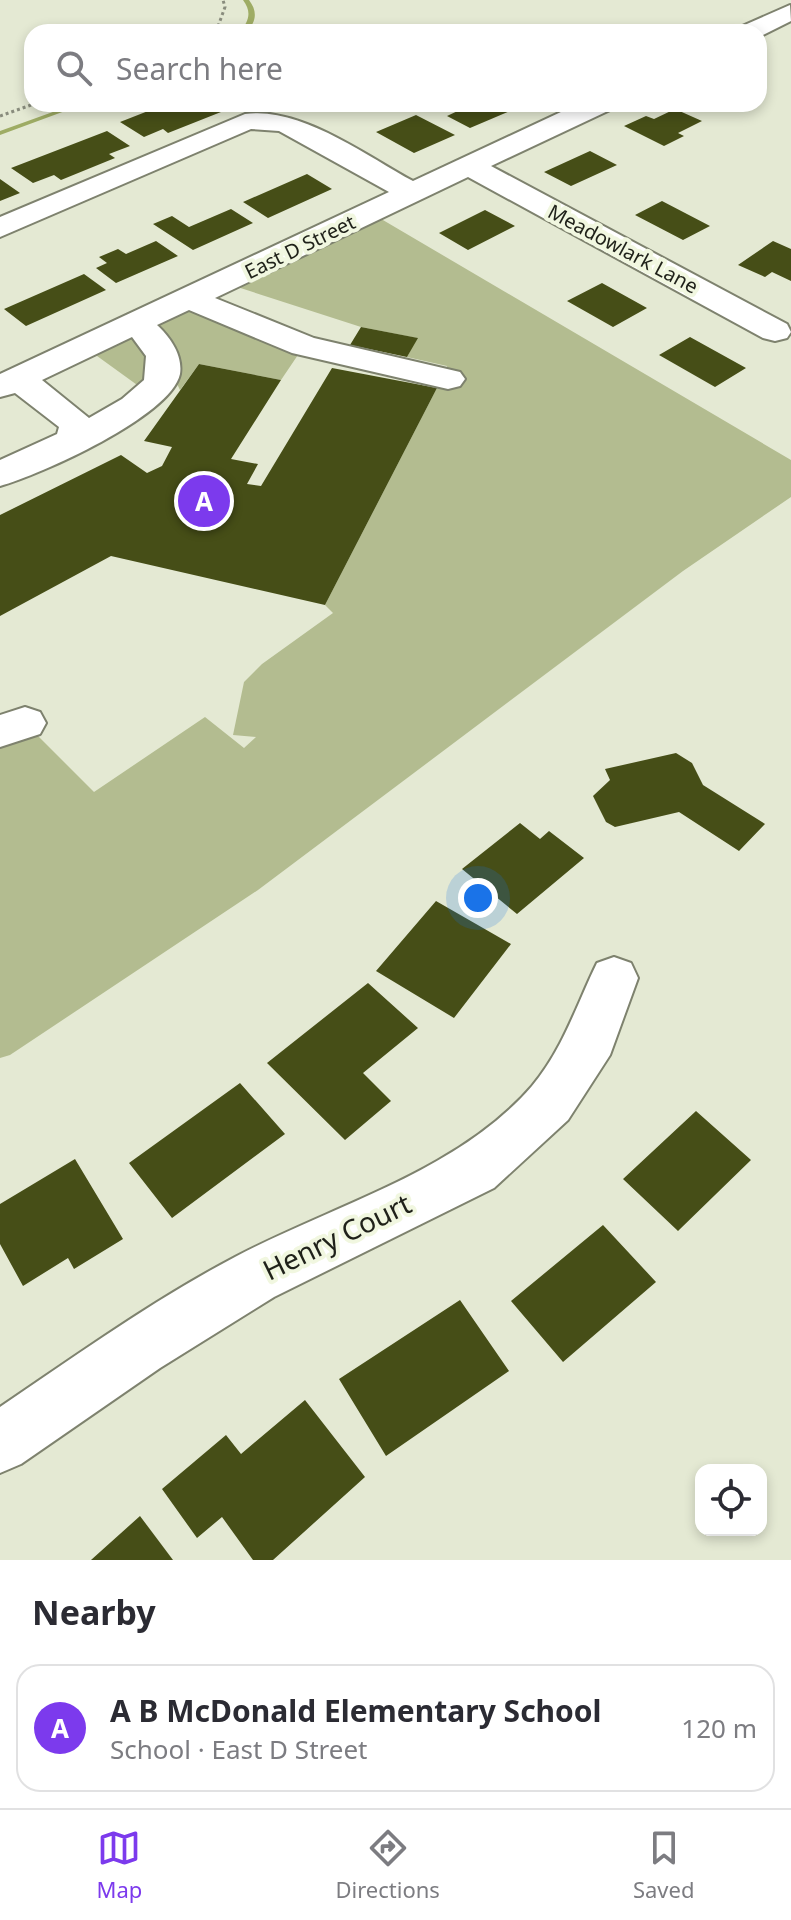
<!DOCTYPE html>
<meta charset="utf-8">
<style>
body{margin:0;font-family:"Noto Sans",sans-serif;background:#f7f7f7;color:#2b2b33}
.controls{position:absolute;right:24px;bottom:24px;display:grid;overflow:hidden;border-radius:16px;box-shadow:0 4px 12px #0003}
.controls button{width:72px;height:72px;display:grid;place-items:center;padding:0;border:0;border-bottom:2px solid #e1e1e2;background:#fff;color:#2b2b33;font:40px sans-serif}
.you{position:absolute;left:478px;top:898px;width:28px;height:28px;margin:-20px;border:6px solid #fff;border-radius:50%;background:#1a73e8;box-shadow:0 0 0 12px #1a73e833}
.badge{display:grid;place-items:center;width:52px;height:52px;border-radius:50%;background:#7c3aed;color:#fff;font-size:26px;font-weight:700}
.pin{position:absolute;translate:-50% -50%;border:4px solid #fff;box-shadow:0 2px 8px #0006}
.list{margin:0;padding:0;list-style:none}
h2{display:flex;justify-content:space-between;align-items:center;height:104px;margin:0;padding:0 32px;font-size:34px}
h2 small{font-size:26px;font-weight:400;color:#7c7c81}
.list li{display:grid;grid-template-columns:52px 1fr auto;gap:24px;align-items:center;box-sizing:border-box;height:128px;margin:0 16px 16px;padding:0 16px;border:2px solid #e1e1e2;border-radius:24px}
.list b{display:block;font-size:30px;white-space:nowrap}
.list p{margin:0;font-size:26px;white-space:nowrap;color:#7c7c81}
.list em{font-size:26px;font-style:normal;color:#7c7c81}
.icon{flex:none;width:44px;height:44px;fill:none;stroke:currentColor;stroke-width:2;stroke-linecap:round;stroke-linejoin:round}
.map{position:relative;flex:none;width:791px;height:1560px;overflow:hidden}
.search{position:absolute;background:#fff;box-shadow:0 4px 12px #0003;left:24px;right:24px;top:24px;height:88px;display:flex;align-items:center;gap:20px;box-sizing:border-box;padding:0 28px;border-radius:24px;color:#7c7c81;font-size:30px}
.sheet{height:248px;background:#fff}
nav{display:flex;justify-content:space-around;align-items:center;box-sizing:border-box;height:112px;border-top:2px solid #e1e1e2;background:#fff;font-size:22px;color:#7c7c81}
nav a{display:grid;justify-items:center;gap:4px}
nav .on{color:#7c3aed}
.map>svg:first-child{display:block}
.green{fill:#b3bc90}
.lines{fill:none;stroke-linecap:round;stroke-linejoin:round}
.stream{fill:#9eac64;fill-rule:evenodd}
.building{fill:#464e17}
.minor-casing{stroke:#7e826e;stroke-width:4}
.path{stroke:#898c7d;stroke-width:3;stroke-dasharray:3 3;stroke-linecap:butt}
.minor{fill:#fff;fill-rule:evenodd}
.labels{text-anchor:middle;stroke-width:8;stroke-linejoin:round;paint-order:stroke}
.far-street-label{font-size:20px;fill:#1f2119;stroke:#f1f7e0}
.near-street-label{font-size:28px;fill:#1f2119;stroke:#f1f7e0}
</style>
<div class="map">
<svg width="791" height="1560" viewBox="0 0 791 1560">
<rect width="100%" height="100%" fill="#e4e9d3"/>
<path class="green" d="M371 213 791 460V497L683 571 258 890 10 1055 0 1058V731L25 723 94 792 205 717 244 748 256 737 233 735 244 682 262 664 333 613 325 605 437 388 448 378 447 366 407 357 417 338 361 327 225 283Z
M191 299 304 346 281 380 199 364 180 390 163 355 151 395 86 348Z"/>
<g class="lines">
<path class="stream" d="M243 0H249C258 12 256 21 247 32H240C249 21 252 12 243 0Z
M75 104H84L0 135V131Z"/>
</g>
<path class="building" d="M166 104H225L214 108 221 112 168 133 163 129 144 137 120 122Z
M455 104H497L510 111 470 128 447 116 464 108Z
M675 109 702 121 678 133 684 136 664 146 624 126 646 116 654 119Z
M416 115 455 135 414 153 376 132Z
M107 131 130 146 109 154 115 158 61 180 54 175 33 183 11 168Z
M590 151 617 165 571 186 544 172Z
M307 174 332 189 268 218 243 202Z
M0 179 20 193 0 201Z
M662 201 710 226 683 240 635 215Z
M231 209 253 223 193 250 153 224 172 216 189 227Z
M485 210 515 226 468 250 439 233Z
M156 241 178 256 116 283 96 268 107 263 99 257 118 249 126 254Z
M773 241 791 249V281L772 272 765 277 738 265Z
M84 274 106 290 26 326 4 309Z
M602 283 647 308 613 327 567 301Z
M361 327 418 338 407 357 350 345Z
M690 337 746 368 715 387 659 355Z
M199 364 281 380 231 459 258 464 247 484 261 486 332 368 437 388 325 605 111 556 0 616V515L121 455 147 473 162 466 172 447 144 441Z
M676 753 692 763 703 785 765 824 739 851 679 812 615 827 606 822 593 796 610 780 605 769Z
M520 823 540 839 549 831 584 858 517 914 462 869Z
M436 901 511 944 454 1018 376 971Z
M368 983 418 1028 363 1073 391 1101 345 1140 267 1063Z
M240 1083 285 1134 172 1218 129 1163Z
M696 1111 751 1160 678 1231 623 1179Z
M75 1159 123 1239 74 1269 68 1258 23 1286 0 1244V1204Z
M603 1225 656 1282 563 1362 511 1301Z
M460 1300 509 1371 386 1456 339 1379Z
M305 1400 365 1477 273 1560H253L222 1517 197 1538 162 1489 226 1435 241 1454Z
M140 1516 173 1560H91Z"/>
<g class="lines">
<g class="minor-casing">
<path id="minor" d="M790 5 791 21 759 37V32H736L740 27Z
M578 104H614L610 110 491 166 787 324 791 332 787 338 775 341 763 338 468 177 215 298 314 338 460 372 465 379 460 386 448 389 292 353 189 310 157 325C170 337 183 355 180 374 171 416 40 475 0 486V460L57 434 59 427 15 393 0 397V374L389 192 279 131 251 129 0 237V217L245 114C300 106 365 155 413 181ZM132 337 146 356 144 380 122 399 89 418 42 380Z
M25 707 40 712 46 723 40 734 0 747V715Z
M614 957 631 963 638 978 610 1055 568 1120 494 1188 274 1297 160 1368 21 1464 0 1473V1407C77 1355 153 1300 235 1257 333 1205 458 1172 532 1086 563 1049 576 1006 597 963Z"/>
</g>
<path class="path" d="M216 32 225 7 223 0
M0 116 34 104"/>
<use href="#minor" class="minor"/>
</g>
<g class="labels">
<g class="far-street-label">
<text transform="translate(300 247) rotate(-26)" y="7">East D Street</text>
<text transform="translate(623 249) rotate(28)" y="7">Meadowlark Lane</text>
</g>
<g class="near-street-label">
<text transform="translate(337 1237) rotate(-26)" y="10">Henry Court</text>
</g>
</g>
</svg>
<div class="controls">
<button><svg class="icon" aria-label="locate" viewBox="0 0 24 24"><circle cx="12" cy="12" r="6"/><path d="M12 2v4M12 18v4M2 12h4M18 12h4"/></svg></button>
</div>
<div class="you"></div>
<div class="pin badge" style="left:204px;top:501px">A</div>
<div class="search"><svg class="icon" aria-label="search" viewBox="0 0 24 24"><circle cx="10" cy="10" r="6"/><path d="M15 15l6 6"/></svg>Search here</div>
</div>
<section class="sheet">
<h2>Nearby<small></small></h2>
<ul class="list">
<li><span class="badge">A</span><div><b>A B McDonald Elementary School</b><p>School · East D Street</p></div><em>120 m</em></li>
</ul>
</section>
<nav>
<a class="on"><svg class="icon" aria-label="map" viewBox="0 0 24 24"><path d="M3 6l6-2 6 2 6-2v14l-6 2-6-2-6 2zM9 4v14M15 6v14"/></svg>Map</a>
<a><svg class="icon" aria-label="directions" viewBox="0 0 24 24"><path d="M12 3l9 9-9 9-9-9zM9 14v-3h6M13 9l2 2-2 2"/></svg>Directions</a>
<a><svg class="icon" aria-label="saved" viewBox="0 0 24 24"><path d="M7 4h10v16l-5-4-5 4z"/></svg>Saved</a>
</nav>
